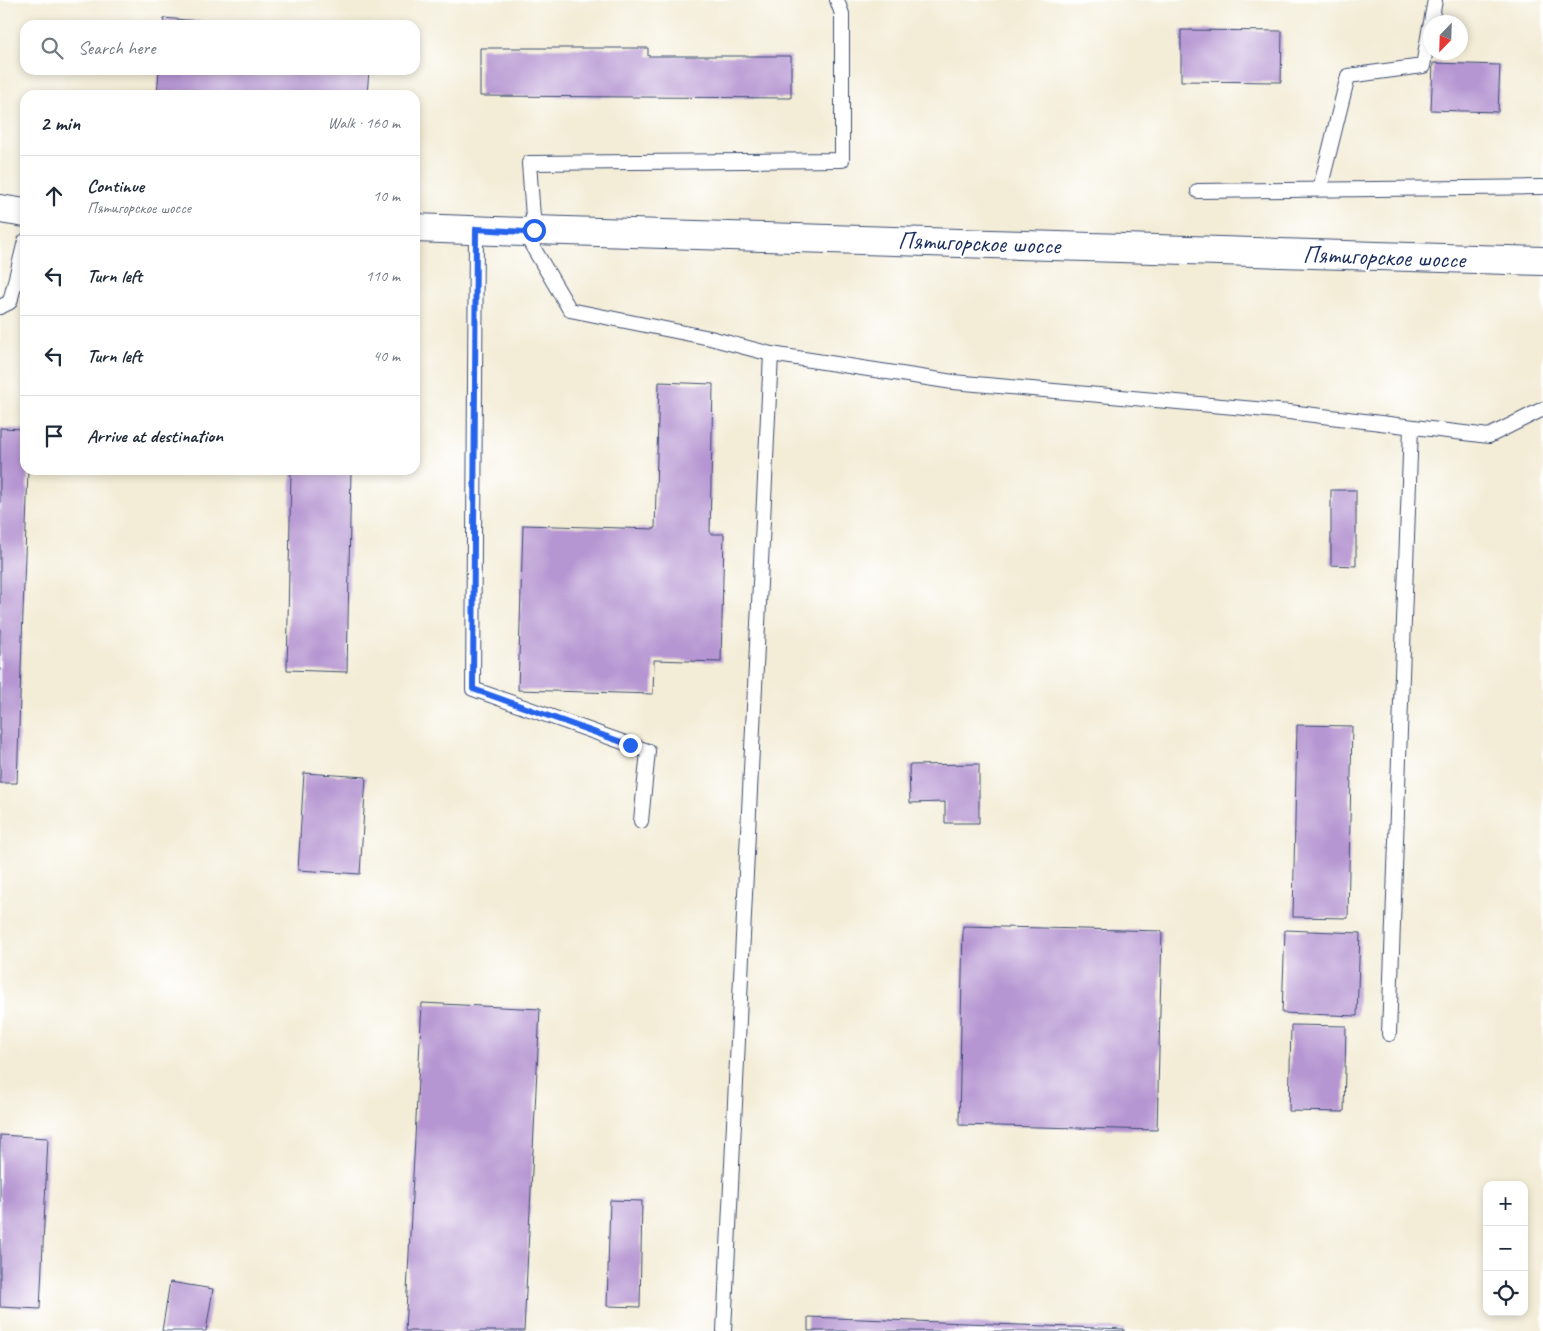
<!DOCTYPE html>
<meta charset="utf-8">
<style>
body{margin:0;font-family:Caveat,sans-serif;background:#f2f2f3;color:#1f2937}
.controls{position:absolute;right:15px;bottom:15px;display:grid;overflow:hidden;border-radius:10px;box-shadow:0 2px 8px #0003}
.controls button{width:45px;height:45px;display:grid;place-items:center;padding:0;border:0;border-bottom:1px solid #e0e1e3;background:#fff;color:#1f2937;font:25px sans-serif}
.compass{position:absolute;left:1423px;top:15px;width:45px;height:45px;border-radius:50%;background:#fff;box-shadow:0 2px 8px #0003;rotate:203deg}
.stop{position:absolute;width:15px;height:15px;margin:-11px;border:4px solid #2563eb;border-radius:50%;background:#fff}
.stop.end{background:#2563eb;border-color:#fff;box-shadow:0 1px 5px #0008}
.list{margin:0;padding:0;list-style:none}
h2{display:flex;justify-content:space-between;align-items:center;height:65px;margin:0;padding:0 20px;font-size:21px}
h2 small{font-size:16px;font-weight:400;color:#747a83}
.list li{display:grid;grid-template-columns:32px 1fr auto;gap:15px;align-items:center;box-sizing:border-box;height:80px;padding:0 20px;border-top:1px solid #e0e1e3}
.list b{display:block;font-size:19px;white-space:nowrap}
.list p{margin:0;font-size:16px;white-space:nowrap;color:#747a83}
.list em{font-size:16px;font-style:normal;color:#747a83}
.icon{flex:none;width:28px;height:28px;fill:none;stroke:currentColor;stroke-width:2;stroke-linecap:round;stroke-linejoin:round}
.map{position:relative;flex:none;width:1543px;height:1331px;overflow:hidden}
.search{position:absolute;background:#fff;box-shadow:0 2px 8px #0003;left:20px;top:20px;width:400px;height:55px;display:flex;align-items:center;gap:12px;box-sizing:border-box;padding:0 18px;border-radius:15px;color:#747a83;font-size:19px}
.panel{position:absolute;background:#fff;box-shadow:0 2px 8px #0003;left:20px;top:90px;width:400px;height:385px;border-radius:15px}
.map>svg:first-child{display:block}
.building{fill:#b696d2}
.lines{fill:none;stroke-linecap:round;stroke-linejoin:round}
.service-casing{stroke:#3b4b70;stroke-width:16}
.primary-casing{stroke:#3b4b70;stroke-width:30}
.service{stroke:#fff;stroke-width:14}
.primary{stroke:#fff;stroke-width:28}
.route{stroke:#2563eb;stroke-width:6}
.labels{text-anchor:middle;stroke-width:4;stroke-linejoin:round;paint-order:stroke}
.street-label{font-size:25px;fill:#1b2f5e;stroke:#fff}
</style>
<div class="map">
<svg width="1543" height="1331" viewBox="0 0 1543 1331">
<rect width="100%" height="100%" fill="#fff"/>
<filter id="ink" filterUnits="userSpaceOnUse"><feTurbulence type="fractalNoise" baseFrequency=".02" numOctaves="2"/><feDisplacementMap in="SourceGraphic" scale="10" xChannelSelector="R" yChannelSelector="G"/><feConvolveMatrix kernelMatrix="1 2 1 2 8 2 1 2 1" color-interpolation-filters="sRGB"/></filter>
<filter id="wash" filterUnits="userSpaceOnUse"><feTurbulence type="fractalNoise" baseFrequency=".0096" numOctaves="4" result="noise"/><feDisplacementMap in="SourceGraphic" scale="20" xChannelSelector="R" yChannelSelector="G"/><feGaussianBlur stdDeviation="1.12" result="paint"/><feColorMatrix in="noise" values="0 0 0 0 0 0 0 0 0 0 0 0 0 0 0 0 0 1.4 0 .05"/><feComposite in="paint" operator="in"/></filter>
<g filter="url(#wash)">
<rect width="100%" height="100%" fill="#f3ecd6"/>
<g id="blocks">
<path class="building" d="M164 18 229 24V25H163Z
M1181 30 1282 31 1281 82 1181 81Z
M480 48H648V56H791V98L480 96Z
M1433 63 1500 65 1498 112 1431 110Z
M159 70H369L367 95H157Z
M659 382 713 384 710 534H724L721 662 654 660 653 694 518 690 523 525 655 529Z
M0 428 25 429V470H28L17 783H0Z
M291 470H351L347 672 287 670Z
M1331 490H1356V566L1331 565Z
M1297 725 1352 726 1348 918 1293 917Z
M979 764V823H945V802L910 803 909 765Z
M304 773 366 777 360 874 298 870Z
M963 926 1162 931 1157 1130 959 1125Z
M1285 930 1360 933 1357 1016 1282 1013Z
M422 1003 540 1009 524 1331H405Z
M1291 1025 1346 1026 1344 1112 1289 1111Z
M0 1135 48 1138 40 1309 0 1307Z
M610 1200 642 1201 640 1307 607 1306Z
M170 1282 213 1289 206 1331H162Z
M808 1317 1124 1329V1331H808Z"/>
</g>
</g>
<g filter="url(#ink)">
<use href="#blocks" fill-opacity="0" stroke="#3b4b70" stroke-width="1"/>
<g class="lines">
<g class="service-casing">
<path id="service" d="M1431 22 1435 0
M1320 189 1348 76 1423 66 1430 26
M1198 191 1543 187
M476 229 473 689 648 751 641 821
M534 230 529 163 842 160V14L837 0
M524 232 570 310 710 338 771 354 953 382 1289 412 1489 436 1543 409
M0 307 10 302 25 241
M1389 1034 1411 427
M724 1331 771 354"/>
</g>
<g class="primary-casing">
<path id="primary" d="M0 209 25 213
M415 228 524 232 534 230 1543 261"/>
</g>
<use href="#service" class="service"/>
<use href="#primary" class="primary"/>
</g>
</g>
<g class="lines" filter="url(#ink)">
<path class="route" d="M534 230 524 232 476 229 473 689 630 745"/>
</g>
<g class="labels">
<g class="street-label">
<text transform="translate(979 242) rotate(2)" y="9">Пятигорское шоссе</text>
<text transform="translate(1384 256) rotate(2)" y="9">Пятигорское шоссе</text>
</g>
</g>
</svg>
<div class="controls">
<button>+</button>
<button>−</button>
<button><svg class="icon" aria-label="locate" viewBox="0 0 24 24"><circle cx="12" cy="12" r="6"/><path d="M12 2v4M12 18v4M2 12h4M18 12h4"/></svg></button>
</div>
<svg class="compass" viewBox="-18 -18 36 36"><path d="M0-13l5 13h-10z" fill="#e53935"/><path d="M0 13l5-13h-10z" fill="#747a83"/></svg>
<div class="stop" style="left:534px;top:230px"></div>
<div class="stop end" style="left:630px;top:745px"></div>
<div class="search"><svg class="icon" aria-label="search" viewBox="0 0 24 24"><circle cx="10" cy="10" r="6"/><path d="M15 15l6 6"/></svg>Search here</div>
<section class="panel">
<h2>2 min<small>Walk · 160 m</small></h2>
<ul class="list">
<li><svg class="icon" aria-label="ahead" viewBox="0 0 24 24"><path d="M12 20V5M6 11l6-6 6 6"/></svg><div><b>Continue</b><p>Пятигорское шоссе</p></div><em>10 m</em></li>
<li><svg class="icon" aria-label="left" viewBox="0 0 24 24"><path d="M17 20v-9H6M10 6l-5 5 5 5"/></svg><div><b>Turn left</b></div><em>110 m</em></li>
<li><svg class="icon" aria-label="left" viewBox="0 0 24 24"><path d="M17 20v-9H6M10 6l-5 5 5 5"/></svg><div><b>Turn left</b></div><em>40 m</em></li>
<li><svg class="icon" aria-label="arrive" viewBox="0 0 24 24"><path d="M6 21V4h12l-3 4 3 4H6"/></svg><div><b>Arrive at destination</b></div></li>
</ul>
</section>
</div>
